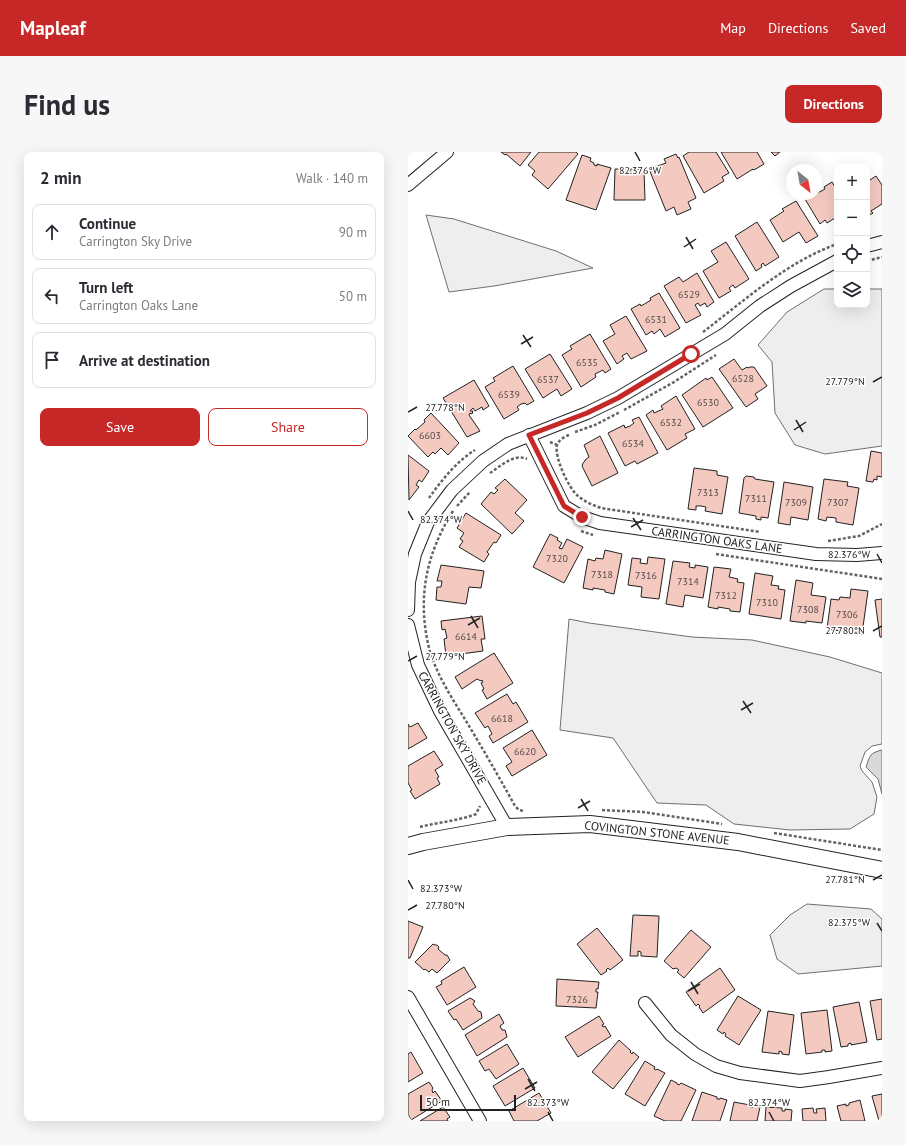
<!DOCTYPE html>
<meta charset="utf-8">
<style>
body{margin:0;font-family:"PT Sans",sans-serif;background:#f7f7f7;color:#2b2b33}
.controls{position:absolute;right:12px;top:12px;display:grid;overflow:hidden;border-radius:8px;box-shadow:0 4px 16px #0002}
.controls button{width:36px;height:36px;display:grid;place-items:center;padding:0;border:0;border-bottom:1px solid #e1e1e2;background:#fff;color:#2b2b33;font:20px sans-serif}
.compass{position:absolute;left:378px;top:12px;width:36px;height:36px;border-radius:50%;background:#fff;box-shadow:0 4px 16px #0002;rotate:149deg}
.scale{position:absolute;left:12px;bottom:10px;width:96px;box-sizing:border-box;padding-left:4px;border:2px solid #222;border-top:0;font-size:11px;line-height:14px;white-space:nowrap;color:#222;-webkit-text-stroke:3px #fff;paint-order:stroke}
.stop{position:absolute;width:12px;height:12px;margin:-9px;border:3px solid #c62828;border-radius:50%;background:#fff}
.stop.end{background:#c62828;border-color:#fff;box-shadow:0 1px 4px #0008}
.list{margin:0;padding:0;list-style:none}
h2{display:flex;justify-content:space-between;align-items:center;height:52px;margin:0;padding:0 16px;font-size:17px}
h2 small{font-size:13px;font-weight:400;color:#7c7c81}
.list li{display:grid;grid-template-columns:26px 1fr auto;gap:12px;align-items:center;box-sizing:border-box;height:56px;margin:0 8px 8px;padding:0 8px;border:1px solid #e1e1e2;border-radius:8px}
.list b{display:block;font-size:15px;white-space:nowrap}
.list p{margin:0;font-size:13px;white-space:nowrap;color:#7c7c81}
.list em{font-size:13px;font-style:normal;color:#7c7c81}
.actions{display:flex;gap:8px;padding:12px 16px}
.actions a{flex:1;padding:9px 0;border:1px solid #c62828;border-radius:8px;text-align:center;font-size:14px;color:#c62828}
.actions .main{background:#c62828;color:#fff}
.icon{flex:none;width:22px;height:22px;fill:none;stroke:currentColor;stroke-width:2;stroke-linecap:round;stroke-linejoin:round}
.map{position:relative;flex:none;width:474px;height:969px;overflow:hidden;border-radius:8px}
header{display:flex;align-items:center;gap:24px;box-sizing:border-box;height:56px;padding:0 20px;background:#c62828;color:#fff}
header strong{font-size:19px}
nav{display:flex;gap:22px;margin-inline-start:auto;font-size:14px}
.intro{display:flex;align-items:center;justify-content:space-between;box-sizing:border-box;height:96px;padding:0 24px}
h1{margin:0;font-size:28px}
.button{padding:10px 18px;border-radius:8px;background:#c62828;color:#fff;font-size:14px;font-weight:700}
main{display:flex;gap:24px;padding:0 24px}
aside{flex:1;background:#fff;border-radius:8px;box-shadow:0 4px 16px #0002}
.map>svg:first-child{display:block}
.green{fill:#eee;stroke:#6f6f6f}
.water{fill:#d9d9d9;stroke:#6f6f6f}
.building{fill:#f3c9c0;stroke:#222}
.lines{fill:none;stroke-linecap:round;stroke-linejoin:round}
.street-casing{stroke:#222;stroke-width:14}
.secondary-casing{stroke:#222;stroke-width:18}
.path{stroke:#646464;stroke-width:2.5;stroke-dasharray:3 2;stroke-linecap:butt}
.street{stroke:#fff;stroke-width:12}
.secondary{stroke:#fff;stroke-width:16}
.route{stroke:#c62828;stroke-width:5}
.ticks{fill:none;stroke:#222;stroke-width:1.5}
.labels{text-anchor:middle;stroke-width:3;stroke-linejoin:round;paint-order:stroke}
.number-label{font-size:10px;fill:#564c4a}
.street-label{font-size:12px;fill:#222;stroke:#fff}
.ticks-label{font-size:10px;text-anchor:middle;fill:#222;stroke:#fff;stroke-width:3;stroke-linejoin:round;paint-order:stroke}
</style>
<header>
<strong>Mapleaf</strong>
<nav><a>Map</a><a>Directions</a><a>Saved</a></nav>
</header>
<div class="intro"><h1>Find us</h1><a class="button">Directions</a></div>
<main>
<aside>
<h2>2 min<small>Walk · 140 m</small></h2>
<ul class="list">
<li><svg class="icon" aria-label="ahead" viewBox="0 0 24 24"><path d="M12 20V5M6 11l6-6 6 6"/></svg><div><b>Continue</b><p>Carrington Sky Drive</p></div><em>90 m</em></li>
<li><svg class="icon" aria-label="left" viewBox="0 0 24 24"><path d="M17 20v-9H6M10 6l-5 5 5 5"/></svg><div><b>Turn left</b><p>Carrington Oaks Lane</p></div><em>50 m</em></li>
<li><svg class="icon" aria-label="arrive" viewBox="0 0 24 24"><path d="M6 21V4h12l-3 4 3 4H6"/></svg><div><b>Arrive at destination</b></div></li>
</ul>
<div class="actions"><a class="main">Save</a><a>Share</a></div>
</aside>
<div class="map">
<svg width="474" height="969" viewBox="0 0 474 969">
<rect width="100%" height="100%" fill="#fff"/>
<path class="green" d="M18 63 46 67 148 99 185 116 86 134 41 140Z
M416 137H429V153H459V137H474V294L417 302 387 293 367 261 364 210 350 193 379 160Z
M161 467 181 471 284 485 344 488 422 505 474 521V592L464 594 457 600 452 614 454 619 464 630 469 645 466 662 442 677 382 678 326 672 298 653 249 651 205 586 152 578Z
M399 752 463 757 474 767V814L390 822 369 807 362 783 382 763Z"/>
<path class="water" d="M474 598V642L470 627 458 615C462 603 462 601 474 598Z"/>
<path class="building" d="M93 0H123L112 14 98 2 97 3Z
M131 0H168L170 2 140 37 124 23 127 19 120 13Z
M281 0H308L321 21 314 25 316 29 296 41 275 4Z
M313 0H349L356 12 346 18 345 17 329 27Z
M363 0H372L367 4Z
M268 2 270 6 271 5 288 46 280 50 283 57 269 63 266 55 258 59 241 17 258 11 256 7Z
M174 3 183 6 182 9 186 11V13L189 14V12L203 16 188 58 158 48Z
M207 17H220V22L222 21V17H236L237 48H206Z
M468 24 474 33V52L463 59 465 61 459 64V26L461 25 462 28Z
M424 30 429 38V69L427 66 419 71 417 68 412 72 397 47 404 42 406 43 417 37 416 35Z
M388 49 410 84 398 91 391 80 375 90 362 68 376 59 374 57Z
M349 70 371 105 357 114 355 111 353 113 354 115 348 119 327 84Z
M318 90 341 127 327 136 325 133 321 136 323 139 311 146 295 119 310 110 303 99Z
M289 121 306 150 299 155 297 151 292 154 290 151 287 153 293 163 278 171 256 134 271 125 275 130Z
M251 141 272 176 257 185 252 177 246 182 244 179 238 183 223 157 232 152 233 154 243 148 242 146Z
M218 164 239 199 223 207 219 201 214 204 216 207 209 212 195 189 207 182 202 173Z
M182 182 203 217 197 221 195 218 187 222 188 225 173 235 154 203 164 197 162 194Z
M142 202 164 237 153 244 149 237 135 246 117 217Z
M326 207 334 218 339 215 340 216 342 215H346L359 234 347 242 350 247 338 255 311 217Z
M105 214 126 249 119 253 117 251 113 252 109 255 111 258 96 267 77 235 87 229 85 226Z
M304 225 325 256 295 275 274 243 298 226 299 228Z
M66 228 81 254 75 258 74 255 67 259 65 256 62 259H65L64 262 62 261 61 263 72 279 59 285 35 246Z
M268 244 287 277 277 282 279 286 259 298 238 263 245 258 246 261 255 257 253 254Z
M23 261 51 291 40 303 33 296 27 302 25 300 20 305 0 284 7 277 8 278 17 270 16 268Z
M231 265 250 301 229 312 227 309 217 314 200 281 216 273 217 276 222 274 226 271 224 268Z
M192 284 210 321 184 334 174 314 175 311 177 309V308L181 305 176 293Z
M463 299 474 301V325L469 324V328L466 327 465 330 458 329Z
M0 303 21 319 14 330 11 328 8 333 11 335 1 348Z
M286 316 309 319V323L320 325 314 362 297 359 298 355 293 354H288V358L280 357Z
M338 324 346 325 347 327 366 330 360 366 353 365V368L348 367V364L331 361 336 326Z
M97 327 119 348 107 361 116 369 104 382 73 352 83 340 86 342 90 338 87 336Z
M416 327 440 330 439 334 451 336 445 373 428 370V366L419 365 418 369 410 367Z
M376 330 405 335 400 368 383 365 382 373 370 371Z
M58 361 93 383 88 391 86 390 79 400 81 402 76 410 51 395 55 389 52 387 56 381 49 376Z
M142 382 150 386 149 388 154 391 151 396 154 397 159 387 175 395 156 431 125 415Z
M197 398 214 402 206 442 197 440V438L185 436V438L175 436 180 407 187 409 188 406 195 407Z
M240 405 257 407 251 447 233 445 234 435 220 433 224 406 233 407 232 411 239 412Z
M265 409 282 411 281 415 287 416V413L300 415 295 446 277 443 275 455 258 452Z
M33 413 76 419 73 436 61 435 58 452 28 448 29 435H33L34 429H29Z
M306 415 323 417 321 425 330 427 329 430 336 431 332 460 322 459V457L310 455V457L300 455Z
M347 421 365 424 363 433 371 434 370 437 377 438 373 467 341 462Z
M388 428 405 431 403 443 418 445 414 471 398 469V471L382 469Z
M443 437 460 439 454 482 419 477 423 447 431 448 432 445 442 446Z
M474 447V485H472L467 448Z
M74 464 77 487H73L75 499 38 504 36 487 39 486 37 477 34 478 33 469Z
M86 501 105 531 79 547 74 538 76 537 73 531 75 530 74 528 73 529 69 527 54 537 47 525Z
M99 542 105 552 108 550 120 570 85 591 81 584 84 582 80 574 77 576 67 561Z
M10 571 19 586 0 597V572L2 575Z
M124 578 139 603 104 624 98 614 104 610 95 596Z
M26 599 35 613 27 618 31 625 29 626 32 632 7 647 2 639 4 638 0 631V614Z
M225 763 251 764 249 805 233 804V800L230 799V804H222Z
M0 769 15 775 2 806H0Z
M189 776 215 808 202 818 200 816 198 818 199 819 193 823 169 792Z
M283 778 303 795 276 826 269 820 271 818 268 816 265 817 256 809Z
M25 792 27 793H29L31 795 30 797 37 803H39L42 808 29 821 24 817 21 820 17 817 16 818 7 810Z
M56 815 68 835 39 853 28 835 34 832 33 829Z
M312 816 327 838 295 861 291 855 292 854 290 852 288 854 278 840Z
M149 827 191 830 190 837H188V840H190L188 856 148 854Z
M330 844 353 858 331 893 317 884 318 882 316 880 315 882 309 878Z
M62 846 67 849 65 852 70 859 73 860 74 866 55 878 48 867 46 868 40 859Z
M474 847V887L469 888 462 849Z
M451 850 459 890 443 893V891L440 892V894L433 895 425 855Z
M419 858 424 899 417 900V898H414V900L398 902 393 861Z
M360 859 386 863 381 903 374 902V900L371 899V902L354 900Z
M91 862 96 871 92 874 94 878H97L99 885 69 904 57 883Z
M191 864 196 872 194 873 195 875 197 874 203 884 170 905 157 885Z
M211 888 223 899 222 900 224 902 225 900 231 905 205 937 184 920Z
M99 892 111 912 88 927 81 917 77 919 71 909Z
M3 900 15 921 0 930V902Z
M237 909 247 915 246 917 248 918 249 917 257 921 237 954 217 942Z
M115 916 127 936 97 954 85 934Z
M263 928 269 931V932L271 933 273 931 288 938 273 969H257L246 964Z
M21 930 25 936 24 938 25 941 27 939 34 949 3 968 0 962V942Z
M294 940 309 945V947H312V946L319 948 312 969H284Z
M131 941 143 961 129 969H106L101 959Z
M474 942V969H471L464 944Z
M452 948 457 969H433L429 954 438 952V954L441 953V951Z
M326 950 342 953V955H345V954L352 955 349 969H322Z
M35 955 42 965 39 967 40 969H12Z
M358 955 374 956V959H377V957L384 958 383 969H357Z
M405 956 406 961H409L408 957 417 956 418 969H395L394 957Z"/>
<g class="lines">
<g class="street-casing">
<path id="street" d="M0 33 39 0
M459 94 474 90
M121 283 156 354 174 365 192 371 408 402 449 403 474 401
M0 458 1 430 7 402 20 370 44 338 75 309 100 292 179 261 210 246 317 182 352 154 383 134 429 109
M0 473 10 513 32 559 99 675
M0 845 72 969
M237 851 263 883 287 902 308 914 332 921 392 929 421 925 474 916"/>
</g>
<g class="secondary-casing">
<path id="secondary" d="M0 694 15 690 99 675 182 672 330 690 474 718"/>
</g>
<path class="path" d="M459 109 474 105
M295 180C337 148 379 110 429 92
M216 258 266 230 308 203
M167 280 187 273 212 260
M161 283C156 285 151 288 149 293 146 305 161 337 170 344 177 350 185 353 193 356L352 380
M142 290 149 293
M82 321C93 314 106 301 119 307
M21 346C33 329 49 309 67 298
M49 354 62 340
M45 359C18 402 9 446 21 496 28 522 44 546 58 569 75 597 91 625 107 654L111 658 117 659
M173 379 185 383
M420 389 451 384 474 372
M308 402 474 427
M194 658 235 660 314 672
M12 675C31 670 50 669 68 662L72 654
M366 681 474 698"/>
<use href="#street" class="street"/>
<use href="#secondary" class="secondary"/>
</g>
<g class="lines">
<path class="route" d="M174 365 156 354 121 283 179 261 210 246 283 202"/>
</g>
<path class="ticks" d="M227 0 232 9M278 85 285 97M276 95 288 87M115 183 123 195M113 192 125 185M465 230 474 225M0 260 9 255M388 268 395 280M386 278 398 270M0 359 5 368M225 366 233 378M223 375 235 368M469 402 474 411M63 464 70 476M60 473 72 466M465 479 474 474M0 509 9 504M335 549 343 561M333 558 345 551M173 647 180 659M170 656 182 649M0 728 5 737M465 728 474 723M0 758 9 753M469 771 474 779M283 830 290 842M280 839 292 832M120 927 127 939M117 937 129 930M140 960 145 969M361 960 366 969"/>
<g class="labels">
<g class="number-label">
<text x="281" y="146">6529</text>
<text x="248" y="171">6531</text>
<text x="179" y="214">6535</text>
<text x="335" y="230">6528</text>
<text x="140" y="231">6537</text>
<text x="101" y="246">6539</text>
<text x="300" y="254">6530</text>
<text x="263" y="274">6532</text>
<text x="22" y="287">6603</text>
<text x="225" y="295">6534</text>
<text x="300" y="344">7313</text>
<text x="348" y="350">7311</text>
<text x="388" y="354">7309</text>
<text x="430" y="354">7307</text>
<text x="149" y="410">7320</text>
<text x="194" y="426">7318</text>
<text x="238" y="427">7316</text>
<text x="280" y="433">7314</text>
<text x="318" y="447">7312</text>
<text x="359" y="454">7310</text>
<text x="400" y="461">7308</text>
<text x="439" y="466">7306</text>
<text x="58" y="488">6614</text>
<text x="94" y="570">6618</text>
<text x="117" y="603">6620</text>
<text x="169" y="851">7326</text>
</g>
<g class="street-label">
<text transform="translate(309 388) rotate(8)" y="4">CARRINGTON OAKS LANE</text>
<text transform="translate(44 576) rotate(61)" y="4">CARRINGTON SKY DRIVE</text>
<text transform="translate(249 681) rotate(6)" y="4">COVINGTON STONE AVENUE</text>
</g>
</g>
<g class="ticks-label">
<text x="232" y="22">82.376°W</text>
<text x="437" y="233">27.779°N</text>
<text x="37" y="259">27.778°N</text>
<text x="33" y="371">82.374°W</text>
<text x="441" y="406">82.376°W</text>
<text x="437" y="482">27.780°N</text>
<text x="37" y="508">27.779°N</text>
<text x="437" y="731">27.781°N</text>
<text x="33" y="740">82.373°W</text>
<text x="37" y="757">27.780°N</text>
<text x="441" y="774">82.375°W</text>
<text x="140" y="954">82.373°W</text>
<text x="361" y="954">82.374°W</text>
</g>
</svg>
<div class="controls">
<button>+</button>
<button>−</button>
<button><svg class="icon" aria-label="locate" viewBox="0 0 24 24"><circle cx="12" cy="12" r="6"/><path d="M12 2v4M12 18v4M2 12h4M18 12h4"/></svg></button>
<button><svg class="icon" aria-label="layers" viewBox="0 0 24 24"><path d="M12 4l9 5-9 5-9-5zM3 14l9 5 9-5"/></svg></button>
</div>
<svg class="compass" viewBox="-18 -18 36 36"><path d="M0-13l5 13h-10z" fill="#e53935"/><path d="M0 13l5-13h-10z" fill="#7c7c81"/></svg>
<div class="scale">50 m</div>
<div class="stop" style="left:283px;top:202px"></div>
<div class="stop end" style="left:174px;top:365px"></div>
</div>
</main>
